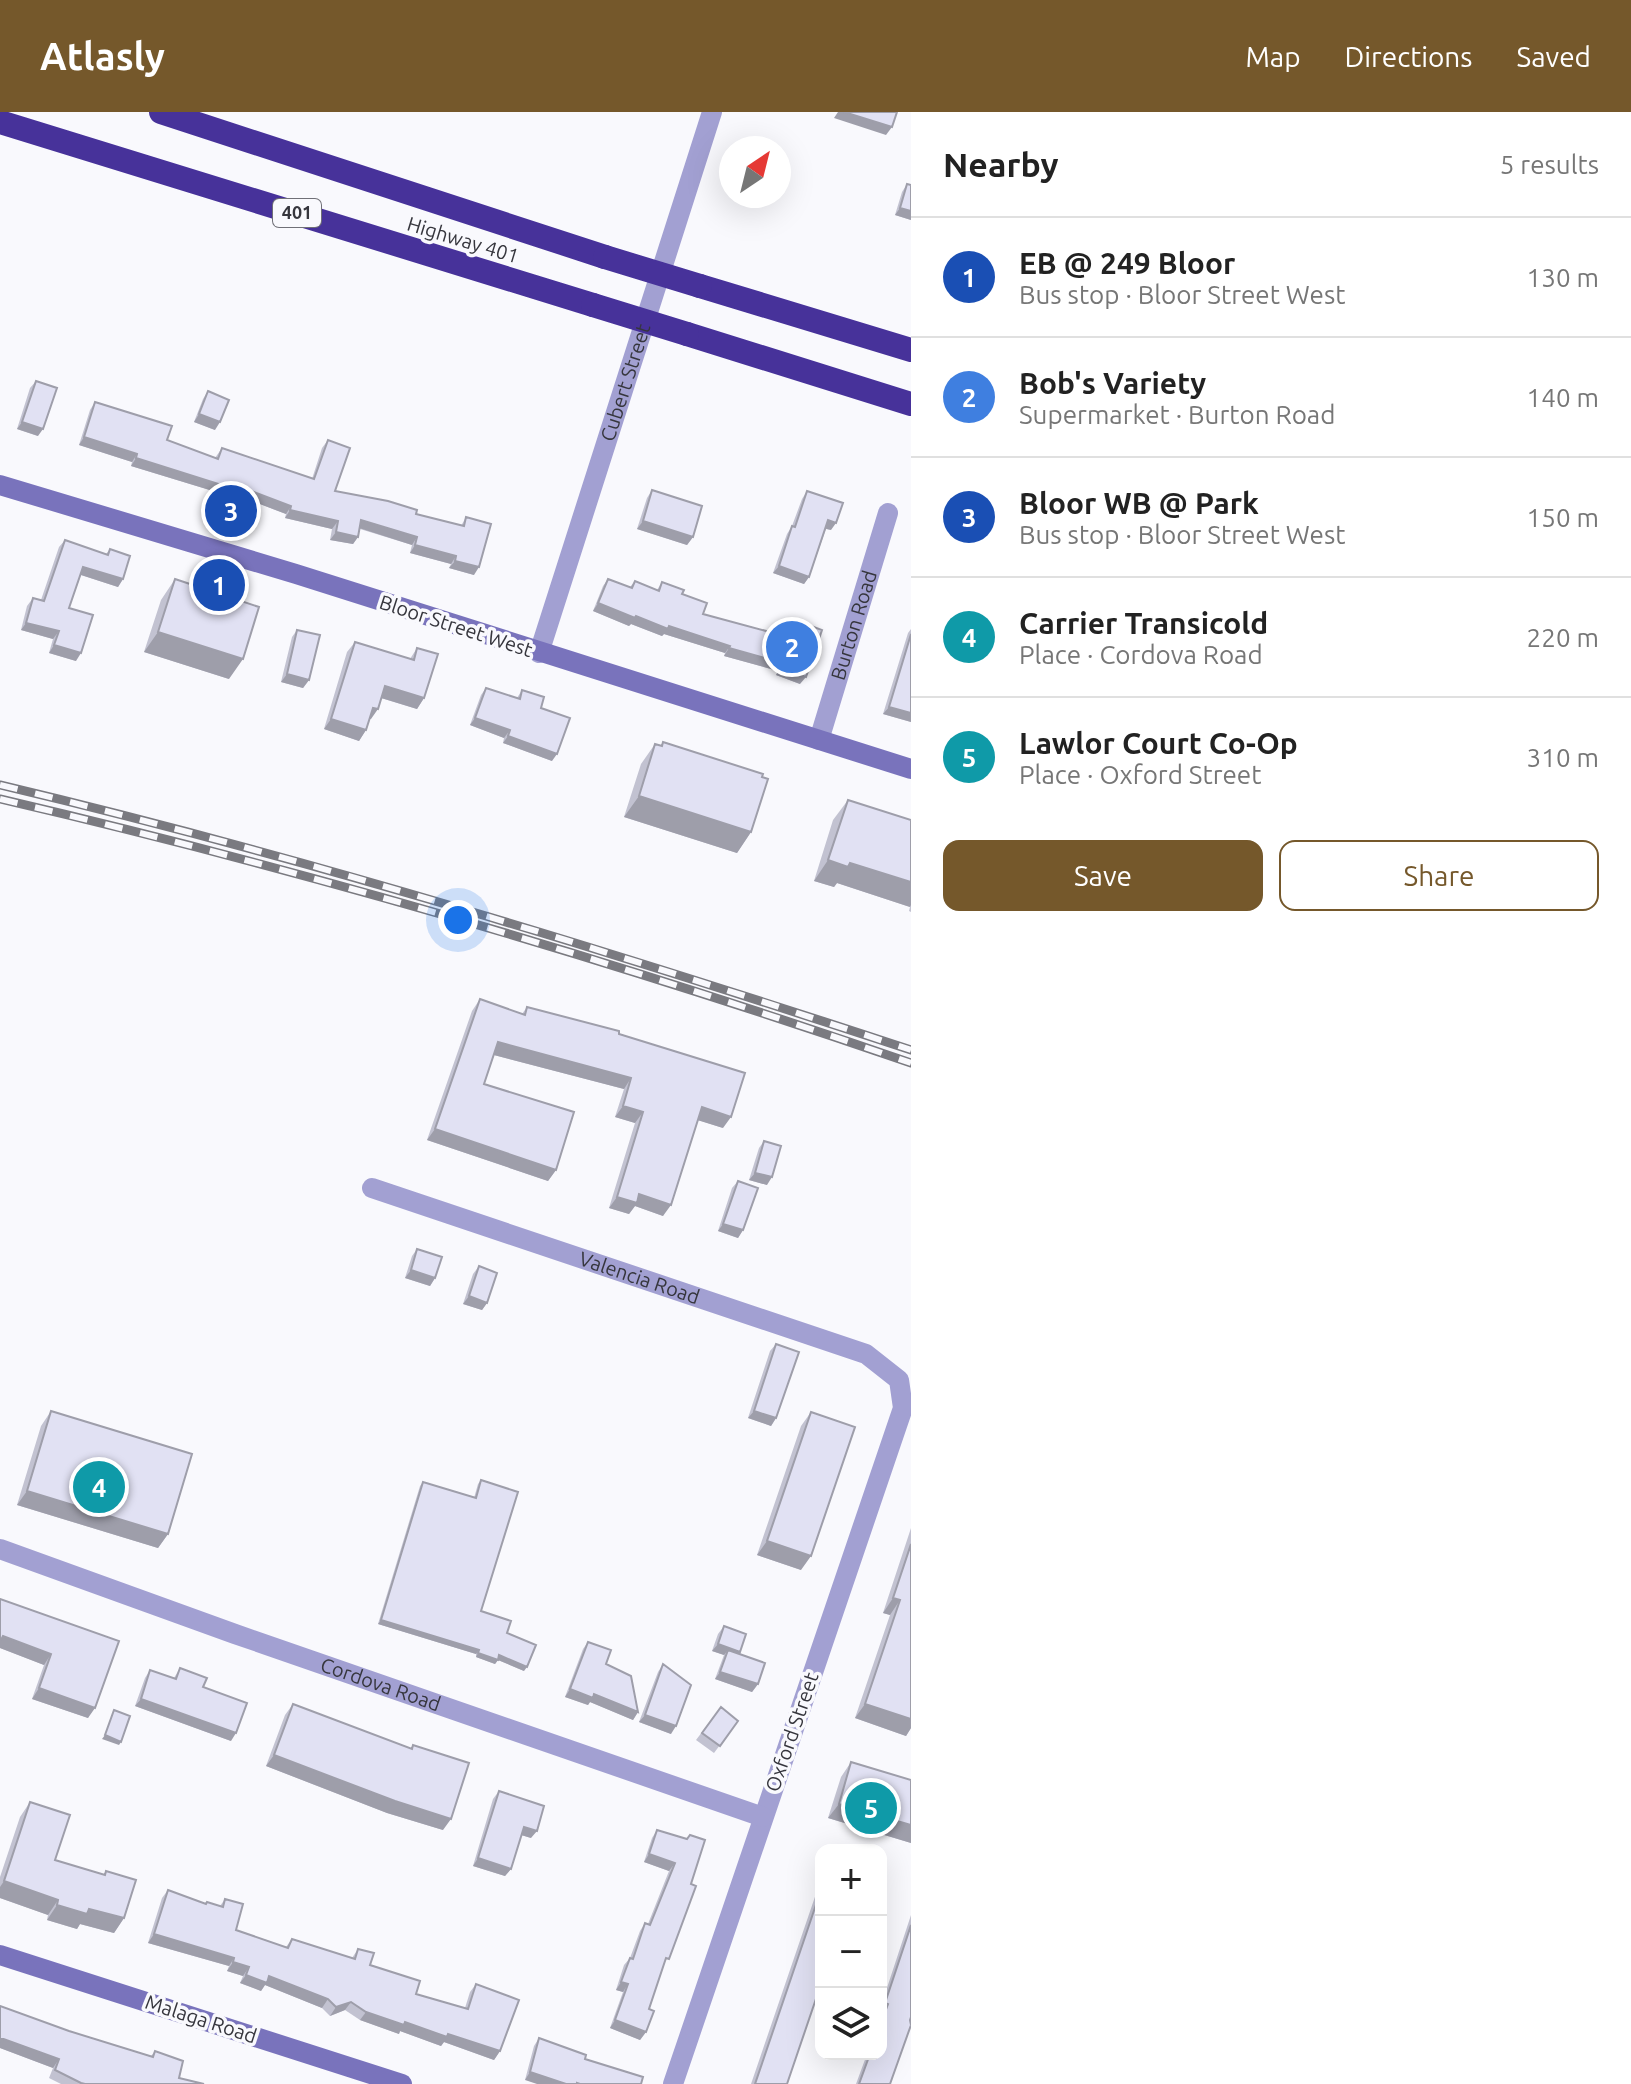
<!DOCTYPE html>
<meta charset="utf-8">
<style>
body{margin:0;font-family:Ubuntu,sans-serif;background:#f2f2f2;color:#222}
.controls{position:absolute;right:24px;bottom:24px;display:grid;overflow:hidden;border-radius:16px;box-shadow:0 8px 32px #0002}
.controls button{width:72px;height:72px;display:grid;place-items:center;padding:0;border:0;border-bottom:2px solid #e0e0e0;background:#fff;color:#222;font:40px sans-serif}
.compass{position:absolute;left:719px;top:24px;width:72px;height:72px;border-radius:50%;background:#fff;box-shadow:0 8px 32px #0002;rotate:35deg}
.you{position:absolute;left:458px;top:808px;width:28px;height:28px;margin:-20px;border:6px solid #fff;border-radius:50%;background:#1a73e8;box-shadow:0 0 0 12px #1a73e833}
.badge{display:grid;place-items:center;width:52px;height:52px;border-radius:50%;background:#75582b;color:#fff;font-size:26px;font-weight:700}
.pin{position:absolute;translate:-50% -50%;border:4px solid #fff;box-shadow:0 2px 8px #0006}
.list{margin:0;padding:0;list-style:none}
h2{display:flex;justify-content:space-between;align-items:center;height:104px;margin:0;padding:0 32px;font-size:34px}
h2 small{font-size:26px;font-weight:400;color:#767676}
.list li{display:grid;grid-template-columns:52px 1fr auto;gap:24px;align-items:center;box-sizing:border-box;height:120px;padding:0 32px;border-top:2px solid #e0e0e0}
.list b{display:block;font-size:30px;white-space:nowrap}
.list p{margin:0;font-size:26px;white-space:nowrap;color:#767676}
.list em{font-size:26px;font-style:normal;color:#767676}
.actions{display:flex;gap:16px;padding:24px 32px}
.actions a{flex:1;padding:18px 0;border:2px solid #75582b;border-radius:16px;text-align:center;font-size:28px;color:#75582b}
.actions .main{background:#75582b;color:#fff}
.icon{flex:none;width:44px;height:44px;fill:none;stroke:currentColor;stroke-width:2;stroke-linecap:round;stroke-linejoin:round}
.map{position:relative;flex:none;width:911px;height:1972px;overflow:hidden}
header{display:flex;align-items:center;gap:48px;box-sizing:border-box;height:112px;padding:0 40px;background:#75582b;color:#fff}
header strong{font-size:38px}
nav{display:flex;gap:44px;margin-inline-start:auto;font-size:28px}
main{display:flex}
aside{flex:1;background:#fff}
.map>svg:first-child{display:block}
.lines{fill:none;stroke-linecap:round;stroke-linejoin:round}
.street{stroke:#a2a0d2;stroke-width:20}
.secondary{stroke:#7973bc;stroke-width:20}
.highway{stroke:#47329a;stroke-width:24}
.rail-casing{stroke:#7a7a80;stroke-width:9}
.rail{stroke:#f9f9fd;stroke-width:6;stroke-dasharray:18;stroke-linecap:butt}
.highway-bridge{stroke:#47329a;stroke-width:24}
.wall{fill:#c2c2d1}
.shaded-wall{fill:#9e9eaa}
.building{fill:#e1e1f3;stroke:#9e9eaa;stroke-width:2}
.labels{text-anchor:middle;stroke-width:7;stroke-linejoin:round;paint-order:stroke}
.shield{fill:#f9f9fd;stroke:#707077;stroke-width:2}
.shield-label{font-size:18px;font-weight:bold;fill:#36363d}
.street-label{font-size:20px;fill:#36363d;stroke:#f9f9fd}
</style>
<header>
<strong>Atlasly</strong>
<nav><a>Map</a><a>Directions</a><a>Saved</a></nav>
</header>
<main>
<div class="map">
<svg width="911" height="1972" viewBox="0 0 911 1972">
<rect width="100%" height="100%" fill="#f9f9fd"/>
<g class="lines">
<g class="street">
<path id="s1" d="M539 541 712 0"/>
<path id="s2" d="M819 628 888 401"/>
<path id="s3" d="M372 1076 866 1242 899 1268 903 1296 673 1972"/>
<path id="s4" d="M0 1437 235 1522 763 1705"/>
</g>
<path class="secondary" d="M0 373 296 462 911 657
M0 1843 402 1972"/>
<path class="highway" d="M161 0 605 145
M0 10 593 193
M700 174 911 238
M687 222 911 292"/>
<g class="rail-casing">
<path id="rail" d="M0 673C308 746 610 839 911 938
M0 687C305 758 615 849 911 951"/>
</g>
<use href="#rail" class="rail"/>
<path class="highway-bridge" d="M605 145 700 174
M593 193 687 222"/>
</g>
<path class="wall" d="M907 72 911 108 895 103 902 80Z
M36 269 38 324 17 317 30 276Z
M208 279 215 318 194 310 203 287Z
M95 290 167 328 215 346 222 336 312 367 322 336 328 328 335 379 461 414 466 405 474 463 449 456 451 452 410 441 412 433 360 417 358 425 353 432 330 428 332 417 285 406 286 402 228 380 226 383 131 354 132 350 79 333 90 298Z
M652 378 693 425 687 433 637 417 647 386Z
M807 379 831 418 826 417 809 465 804 472 773 461 787 422 792 414 802 387Z
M65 428 106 442 110 437 123 467 118 475 81 463 69 496 76 549 49 541 53 527 21 518 27 494 33 486 41 488 59 435Z
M175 467 229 567 144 540 161 488Z
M608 467 630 475 635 469 657 478 662 470 682 482 703 502 790 525 793 516 798 509 800 572 776 563 778 559 724 544 725 541 664 522 662 524 631 512 629 514 593 499 603 474Z
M911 517V610L883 602 908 521Z
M297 518 309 568 303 576 281 570 292 525Z
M355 530 410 547 417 536 424 586 417 597 381 586 370 607 366 618 359 629 324 617 347 540Z
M486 576 517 586 522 578 541 596 552 649 503 631 504 626 470 613 481 583Z
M663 630 751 720 737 741 624 705 641 652 655 632 661 633Z
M848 688 911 708V800L909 799 910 795 837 771 834 775 814 769 833 708Z
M480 887 522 902 527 895 619 922 723 1016 698 1008 663 1104 635 1094 629 1102 609 1096 635 1011 615 1005 624 977 494 943 484 972 556 1058 548 1069 427 1028 472 899Z
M764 1029 767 1073 749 1068 759 1036Z
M738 1069 743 1118 738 1126 718 1119 732 1076Z
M417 1137 435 1166 430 1174 405 1166 412 1144Z
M479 1154 487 1191 482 1198 463 1192 473 1162Z
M776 1232V1306L771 1314 748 1306 770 1239Z
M51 1299 168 1422 158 1436 17 1393 41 1314Z
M811 1300 801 1458 757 1443 801 1314Z
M481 1368V1499L507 1521 524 1559 498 1548 495 1552 476 1545V1542L378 1512 420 1374 423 1370 474 1386 478 1372Z
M911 1416V1616L906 1624 855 1606 890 1503 883 1501Z
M724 1514 740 1540 739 1542 758 1572 752 1580 715 1567 724 1543 712 1539 718 1522Z
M119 1529 88 1606 32 1587 44 1553 0 1536Z
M588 1530 638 1600 633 1608 590 1590 588 1593 565 1585 583 1537Z
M663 1552 671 1622 639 1610 658 1560Z
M180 1556 203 1575 231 1629 135 1594 145 1566 150 1558 174 1566Z
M293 1592 410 1637 413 1633 443 1718 387 1701 266 1654 285 1603Z
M721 1595 738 1609 714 1641 696 1628Z
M851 1650 911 1668V1731L828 1706 841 1665Z
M499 1679 531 1726 521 1723 511 1757 505 1764 473 1754 493 1687Z
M30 1690 55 1748 103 1763 106 1759 124 1806 114 1821 80 1812 77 1817 47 1808 48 1803 0 1786V1765L20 1705Z
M657 1718 687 1727 663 1854 649 1897 646 1920 640 1928 610 1916 623 1880 616 1878 624 1853 630 1846 640 1819 645 1811 648 1812 669 1759 644 1750 652 1726Z
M821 1770V1872L787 1972H751L819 1773Z
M168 1778 206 1792 220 1794 225 1787 236 1818 286 1835 292 1827 352 1846 358 1837 370 1853 416 1882 465 1896 470 1880 476 1872 500 1939 494 1948 444 1930 441 1934 400 1919 399 1922 360 1908 345 1898 330 1904 322 1896 265 1873 261 1879 240 1871 243 1864 227 1859 229 1854 148 1831 162 1786Z
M911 1803V1905L890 1972H856L867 1942H881V1894Z
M0 1894 69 1919 151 1944 155 1939 179 1966 204 1972H61L49 1966 53 1956 0 1936Z
M539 1926 585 1947 525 1968 534 1934Z"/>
<path class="shaded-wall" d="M838 0H844L892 15 886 23 834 6Z
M900 96 911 99V108L895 103Z
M199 302 220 310 215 318 194 310Z
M22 310 43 317 38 324 17 317Z
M84 325 137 342 132 350 79 333Z
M136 346 233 372 291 394 286 402 228 380 226 383 131 354Z
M290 398 338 409 332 417 285 406Z
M361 408 417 425 412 433 356 415Z
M828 408 836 411 831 418 823 416Z
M643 409 693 425 687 433 637 417Z
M336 420 358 425 353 432 330 428Z
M415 433 456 444 451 452 410 441Z
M455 449 479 455 474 463 449 456Z
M779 454 809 465 804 472 773 461Z
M83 455 123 467 118 475 78 462Z
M598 491 669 514 730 534 725 541 664 522 662 524 631 512 629 514 593 499Z
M26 511 59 519 53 527 21 518Z
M158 520 243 547 229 567 144 540Z
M54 533 81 541 76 549 49 541Z
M729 536 783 551 778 559 724 544Z
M781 556 806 565 800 572 776 563Z
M287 562 309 568 303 576 281 570Z
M385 574 424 586 417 597 378 585Z
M889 595 911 601V610L883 602Z
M373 596 378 597 371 607 366 606Z
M475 606 510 618 504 626 470 613Z
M331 607 366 618 359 629 324 617Z
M508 624 557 642 552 649 503 631Z
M639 684 751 720 737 741 624 705Z
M828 748 850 751 911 770V793L910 795 837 771 834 775 814 769Z
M498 930 631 966 624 977 490 942Z
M623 994 643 1000 635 1011 615 1005Z
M702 995 731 1005 723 1016 694 1007Z
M435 1017 556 1058 548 1069 427 1028Z
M755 1061 772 1065 767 1073 749 1068Z
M639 1082 671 1093 663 1104 635 1094 629 1102 609 1096 617 1085Z
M723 1112 743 1118 738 1126 718 1119Z
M411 1158 435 1166 430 1174 405 1166Z
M469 1184 487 1191 482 1198 463 1192Z
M754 1299 776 1306 771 1314 748 1306Z
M27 1379 168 1422 158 1436 17 1393Z
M767 1429 811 1444 801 1458 757 1443Z
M893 1486 900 1488 890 1503 883 1501Z
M381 1508 479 1538 476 1542 378 1512Z
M3 1524 51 1542 44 1553 0 1536V1527Z
M718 1532 740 1540 735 1547 728 1538 724 1543 712 1539Z
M478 1541 499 1543 527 1555 524 1559 498 1548 495 1552 476 1545Z
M720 1560 758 1572 752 1580 715 1567Z
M39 1576 95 1596 88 1606 32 1587Z
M570 1577 594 1582 638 1600 633 1608 590 1590 588 1593 565 1585Z
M141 1587 236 1621 231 1629 135 1594Z
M865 1592 911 1607V1616L906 1624 855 1606Z
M645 1603 676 1614 671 1622 639 1610Z
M105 1623 121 1630 119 1633 102 1627Z
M274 1643 451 1707 443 1718 387 1701 266 1654Z
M839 1692 911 1713V1731L828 1706Z
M524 1715 537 1719 531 1726 518 1722Z
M649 1742 675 1751 669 1759 644 1750Z
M478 1746 511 1757 505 1764 473 1754Z
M4 1769 58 1788 48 1803 0 1786V1775Z
M57 1793 89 1797 124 1806 114 1821 80 1812 77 1817 47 1808Z
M154 1822 234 1846 229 1854 148 1831Z
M233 1850 249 1855 243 1864 227 1859Z
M246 1863 269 1864 328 1887 322 1896 265 1873 261 1879 240 1871Z
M621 1870 628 1872 623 1880 616 1878Z
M351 1890 345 1898 330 1904 336 1895Z
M366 1900 448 1922 500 1939 494 1948 444 1930 441 1934 400 1919 399 1922 360 1908Z
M615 1908 646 1920 640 1928 610 1916Z
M1 1926 59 1947 53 1956 0 1936V1928Z
M530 1960 566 1972H537L525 1968Z"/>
<path class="building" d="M844 0H897L892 15Z
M907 72 911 73V99L900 96Z
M36 269 57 276 43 317 22 310Z
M208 279 229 288 220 310 199 302Z
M95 290 172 314 167 328 218 347 222 336 314 367 328 328 350 336 335 379 388 389 417 398 416 402 464 414 466 405 491 412 479 455 455 449 456 444 415 433 417 425 361 408 358 425 336 420 338 409 290 398 291 394 233 372 231 376 136 346 137 342 84 325Z
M652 378 702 394 693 425 643 409Z
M807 379 843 391 836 411 828 408 809 465 779 454 792 414 795 415Z
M65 428 108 443 110 437 130 444 123 467 83 455 69 496 93 503 81 541 54 533 59 519 26 511 33 486 44 489Z
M175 467 259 495 243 547 158 520Z
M608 467 632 476 635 469 659 479 662 470 684 478 682 482 707 491 703 502 792 526 798 509 822 518 806 565 781 556 783 551 729 536 730 534 669 514 668 517 636 504 635 506 598 491Z
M297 518 320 523 309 568 287 562Z
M911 522V601L889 595Z
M355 530 414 548 417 536 438 542 424 586 385 574 378 597 373 596 366 618 331 607Z
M486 576 520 587 522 578 544 585 541 596 570 606 557 642 508 624 510 618 475 606Z
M663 630 763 662 762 665 768 667 751 720 639 684 655 632 662 634Z
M848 688 911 708V770L850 751 848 755 828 748Z
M480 887 525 903 527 895 619 919V922L745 961 731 1005 702 995 671 1093 639 1082 637 1091 617 1085 643 1000 623 994 631 966 498 930 484 972 574 1000 556 1058 435 1017Z
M764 1029 781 1034 772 1065 755 1061Z
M738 1069 758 1076 743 1118 723 1112Z
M417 1137 442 1145 435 1166 411 1158Z
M479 1154 497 1161 487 1191 469 1184Z
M776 1232 799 1240 776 1306 754 1299Z
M51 1299 192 1342 168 1422 27 1379Z
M811 1300 855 1315 811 1444 767 1429Z
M481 1368 518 1380 481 1499 511 1509 507 1521 536 1533 527 1555 499 1543 498 1548 478 1541 479 1538 381 1508 423 1370 476 1386Z
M911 1432V1607L865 1592 900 1488 893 1486Z
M0 1487 119 1529 95 1596 39 1576 51 1542 3 1524 1 1528H0Z
M724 1514 746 1522 740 1540 718 1532Z
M588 1530 611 1538 606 1552 631 1564 638 1600 594 1582 593 1586 570 1577Z
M728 1538 765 1551 758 1572 720 1560Z
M663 1552 691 1573 676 1614 645 1603Z
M180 1556 207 1566 203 1575 247 1591 236 1621 141 1587 150 1558 176 1567Z
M293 1592 412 1637 413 1633 469 1651 451 1707 395 1689 274 1643Z
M721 1595 738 1609 720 1634 702 1621Z
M114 1598 130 1604 121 1630 105 1623Z
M851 1650 911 1668V1713L839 1692Z
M499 1679 544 1694 537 1719 524 1715 511 1757 478 1746Z
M30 1690 70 1703 55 1748 105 1763 106 1759 136 1768 124 1806 89 1797 87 1802 57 1793 58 1788 4 1769Z
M657 1718 687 1727 690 1723 705 1728 691 1772 696 1774 669 1847 666 1846 649 1897 654 1899 646 1920 615 1908 628 1872 621 1870 630 1846 633 1847 645 1811 650 1813 675 1751 649 1742Z
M168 1778 206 1792 207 1790 223 1795 225 1787 243 1792 236 1818 288 1836 292 1827 355 1847 358 1837 374 1841 370 1853 420 1869 416 1882 468 1897 476 1872 519 1888 500 1939 448 1922 447 1925 405 1910 404 1913 366 1900 351 1890 336 1895 328 1887 269 1864 267 1871 246 1863 249 1855 233 1850 234 1846 154 1822Z
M821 1778V1872L787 1972H755Z
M911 1813V1905L910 1908 911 1913 890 1972H859L870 1942H881V1911L888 1892 885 1891Z
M0 1894 69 1919 153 1945 155 1939 183 1949 179 1966 204 1972H85L81 1971 55 1958 59 1947 1 1926 0 1930Z
M539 1926 586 1943 585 1947 643 1965 641 1972H580L577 1971V1972H566L530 1960Z"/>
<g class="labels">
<rect class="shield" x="273" y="87" width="48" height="28" rx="6"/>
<g class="shield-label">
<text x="297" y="107">401</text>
</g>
<g class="street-label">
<text transform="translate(463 128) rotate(17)" y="7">Highway 401</text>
<text dy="7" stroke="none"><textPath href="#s1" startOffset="284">Cubert Street</textPath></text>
<text transform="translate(456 514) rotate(18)" y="7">Bloor Street West</text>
<text dy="7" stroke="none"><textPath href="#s2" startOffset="120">Burton Road</textPath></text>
<text dy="7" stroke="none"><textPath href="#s3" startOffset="282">Valencia Road</textPath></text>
<text dy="7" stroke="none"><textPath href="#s4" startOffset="404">Cordova Road</textPath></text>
<text transform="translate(792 1620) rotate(-71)" y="7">Oxford Street</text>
<text transform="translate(201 1907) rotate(18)" y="7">Malaga Road</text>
</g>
</g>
</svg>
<div class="controls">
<button>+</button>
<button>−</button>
<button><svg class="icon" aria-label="layers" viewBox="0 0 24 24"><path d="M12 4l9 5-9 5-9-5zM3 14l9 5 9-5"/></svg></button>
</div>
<svg class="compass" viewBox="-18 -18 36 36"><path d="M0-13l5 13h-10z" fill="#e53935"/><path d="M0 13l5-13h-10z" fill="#767676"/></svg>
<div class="you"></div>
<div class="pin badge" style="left:219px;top:473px;background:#1a4fb4">1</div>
<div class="pin badge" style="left:792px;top:535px;background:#3f7fe0">2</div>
<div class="pin badge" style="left:231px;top:399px;background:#1a4fb4">3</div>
<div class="pin badge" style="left:99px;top:1375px;background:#0f9aa8">4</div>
<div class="pin badge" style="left:871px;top:1696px;background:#0f9aa8">5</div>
</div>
<aside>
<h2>Nearby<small>5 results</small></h2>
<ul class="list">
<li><span class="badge" style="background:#1a4fb4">1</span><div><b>EB @ 249 Bloor</b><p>Bus stop · Bloor Street West</p></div><em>130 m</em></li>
<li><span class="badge" style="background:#3f7fe0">2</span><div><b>Bob's Variety</b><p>Supermarket · Burton Road</p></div><em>140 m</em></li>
<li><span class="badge" style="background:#1a4fb4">3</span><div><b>Bloor WB @ Park</b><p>Bus stop · Bloor Street West</p></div><em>150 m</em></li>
<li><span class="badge" style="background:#0f9aa8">4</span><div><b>Carrier Transicold</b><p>Place · Cordova Road</p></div><em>220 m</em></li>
<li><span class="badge" style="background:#0f9aa8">5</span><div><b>Lawlor Court Co-Op</b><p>Place · Oxford Street</p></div><em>310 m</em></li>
</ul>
<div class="actions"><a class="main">Save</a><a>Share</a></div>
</aside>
</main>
